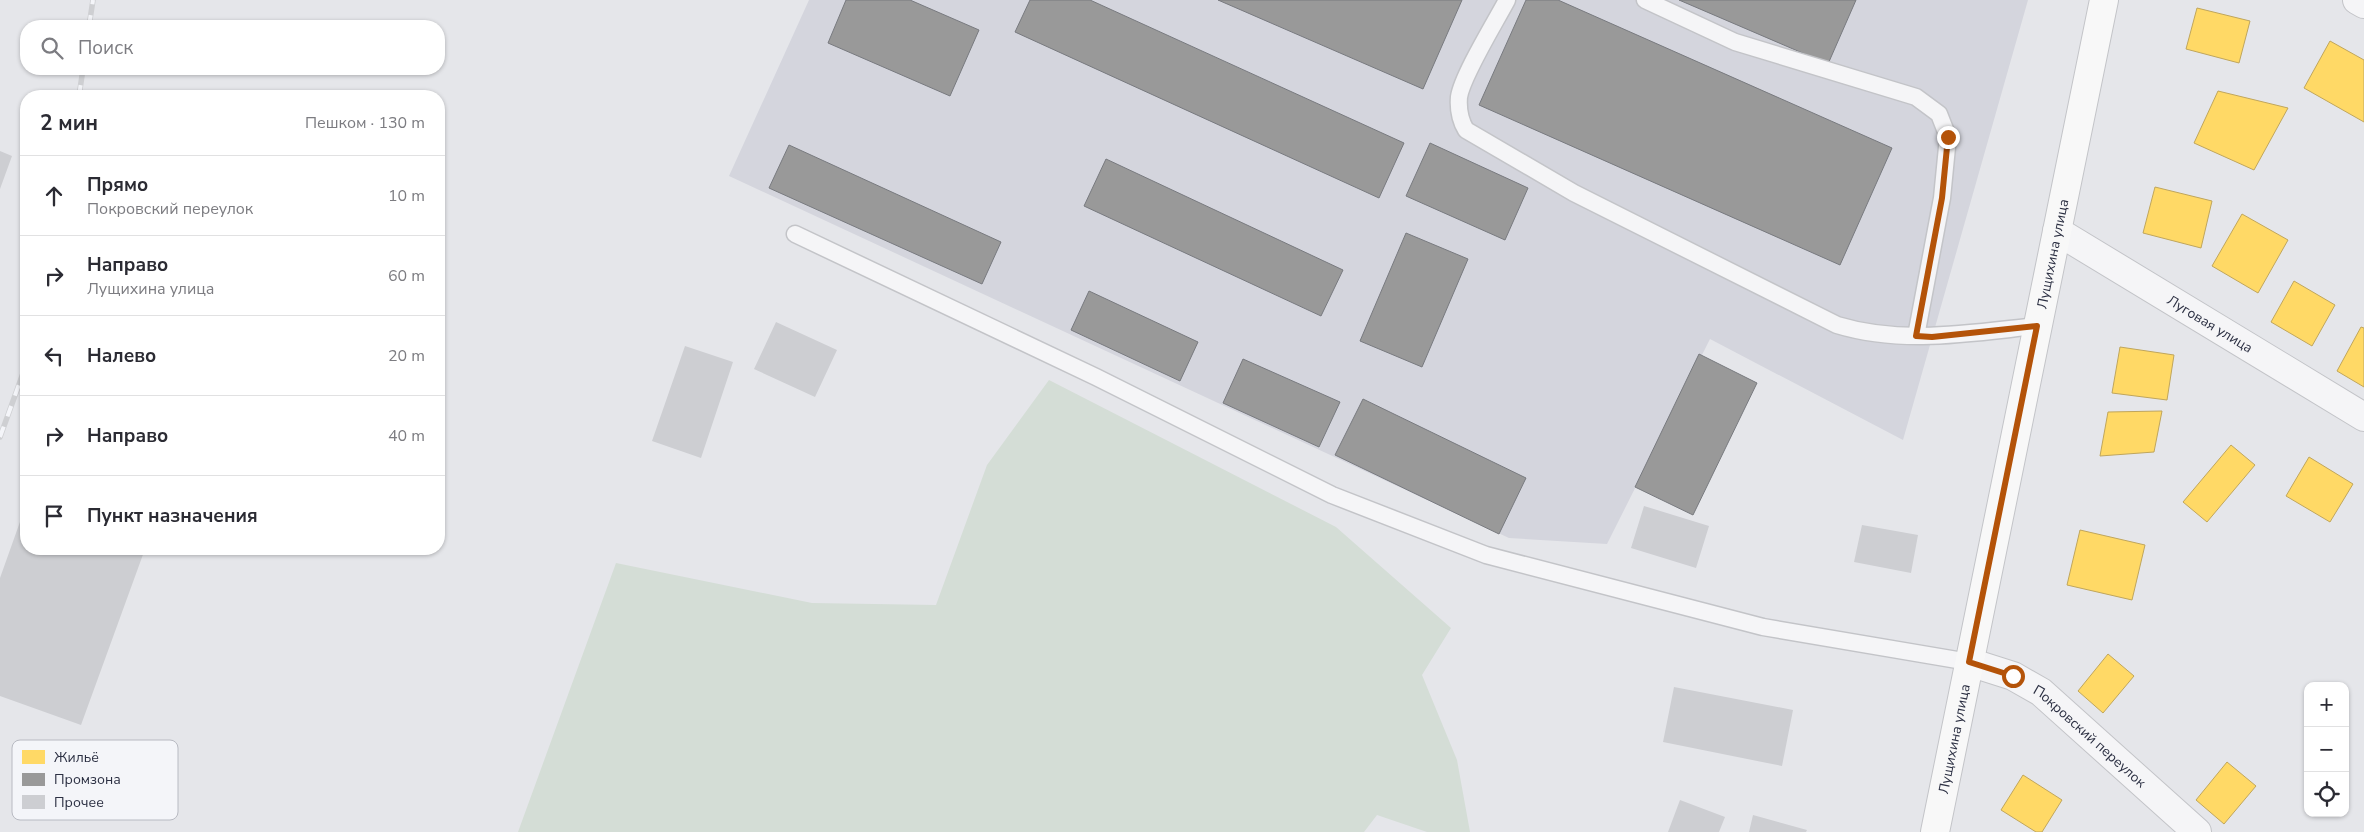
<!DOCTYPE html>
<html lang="ru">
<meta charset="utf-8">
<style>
body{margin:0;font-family:"Nunito Sans",sans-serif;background:#f7f7f7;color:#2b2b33}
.controls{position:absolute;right:15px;bottom:15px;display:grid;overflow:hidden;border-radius:10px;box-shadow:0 1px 4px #0004}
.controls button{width:45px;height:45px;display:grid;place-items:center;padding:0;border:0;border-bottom:1px solid #e1e1e2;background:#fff;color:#2b2b33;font:25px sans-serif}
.stop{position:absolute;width:15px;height:15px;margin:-11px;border:4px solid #b45309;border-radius:50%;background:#fff}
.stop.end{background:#b45309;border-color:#fff;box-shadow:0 1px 5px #0008}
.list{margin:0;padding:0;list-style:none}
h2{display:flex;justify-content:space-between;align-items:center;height:65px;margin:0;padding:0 20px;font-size:21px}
h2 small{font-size:16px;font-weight:400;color:#7c7c81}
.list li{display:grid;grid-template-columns:32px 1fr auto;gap:15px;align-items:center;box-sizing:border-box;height:80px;padding:0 20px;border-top:1px solid #e1e1e2}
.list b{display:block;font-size:19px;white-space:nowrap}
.list p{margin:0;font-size:16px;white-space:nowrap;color:#7c7c81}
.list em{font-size:16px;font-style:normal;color:#7c7c81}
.icon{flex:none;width:28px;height:28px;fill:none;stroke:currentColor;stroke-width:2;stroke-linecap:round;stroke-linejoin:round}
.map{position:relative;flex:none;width:2364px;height:832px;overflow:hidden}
.search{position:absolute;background:#fff;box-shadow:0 1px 4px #0004;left:20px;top:20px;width:425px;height:55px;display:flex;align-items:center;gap:12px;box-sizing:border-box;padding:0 18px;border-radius:20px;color:#7c7c81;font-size:19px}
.panel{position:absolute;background:#fff;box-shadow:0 1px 4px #0004;left:20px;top:90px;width:425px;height:465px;border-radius:20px}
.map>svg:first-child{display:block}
.built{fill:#d4d5dd}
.green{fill:#d4ddd6}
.homes{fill:#ffd966;stroke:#c0a65c}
.industry{fill:#999;stroke:#787a7f}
.building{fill:#cdced2}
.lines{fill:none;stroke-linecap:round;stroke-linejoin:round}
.lane-casing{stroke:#c3c4c8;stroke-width:19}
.street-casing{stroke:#c3c4c8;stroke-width:30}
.secondary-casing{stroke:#c3c4c8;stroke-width:30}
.lane{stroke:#f5f5f7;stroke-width:16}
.street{stroke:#f5f5f7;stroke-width:28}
.secondary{stroke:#f8f8f8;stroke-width:28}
.rail-casing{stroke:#cecfd2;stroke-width:5.5}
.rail{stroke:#f4f5f9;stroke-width:4;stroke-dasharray:11;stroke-linecap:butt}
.route{stroke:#b45309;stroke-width:6}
.labels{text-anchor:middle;stroke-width:5;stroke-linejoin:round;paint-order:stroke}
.street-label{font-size:14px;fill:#2c3043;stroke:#f4f5f9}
.key{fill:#f4f5f9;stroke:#b8bac2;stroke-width:1}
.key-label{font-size:14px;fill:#2c3043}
</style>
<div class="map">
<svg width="2364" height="832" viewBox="0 0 2364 832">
<rect width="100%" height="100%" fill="#e5e6ea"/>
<path class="built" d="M809 0H2028L1903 440 1710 339 1607 544 1509 538 729 176Z"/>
<path class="green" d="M1049 380 1336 527 1451 628 1422 675 1457 760 1470 832H1427L1377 815 1364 832H518L616 563 812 603 936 605 987 465Z"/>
<path class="homes" d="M2197 8 2250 21 2239 63 2186 49Z
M2330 41 2364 60V122L2304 88Z
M2218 91 2288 108 2254 170 2194 143Z
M2155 187 2212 201 2201 248 2143 233Z
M2242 214 2288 240 2258 293 2212 266Z
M2294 281 2335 305 2312 346 2271 322Z
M2361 327 2364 328V387L2337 371Z
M2120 347 2174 355 2167 400 2112 393Z
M2162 411 2154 452 2100 456 2108 412Z
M2231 445 2255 465 2207 522 2183 502Z
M2309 457 2353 484 2330 522 2286 496Z
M2080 530 2145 545 2132 600 2067 585Z
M2108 654 2134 676 2103 713 2078 691Z
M2227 762 2256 786 2224 824 2196 800Z
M2023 775 2062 800 2042 832H2036L2001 810Z"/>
<path class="industry" d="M846 0H910L979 30 950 96 828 43Z
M1030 0H1090L1404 143 1379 198 1015 32Z
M1218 0H1462L1423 89Z
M1526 0H1558L1892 148 1840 265 1479 105Z
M1679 0H1856L1828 64Z
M1430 143 1528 188 1505 240 1406 196Z
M789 145 1001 242 982 284 769 188Z
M1106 159 1343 270 1321 316 1084 206Z
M1406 233 1468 259 1422 367 1360 341Z
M1089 291 1198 342 1180 381 1071 330Z
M1699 354 1757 383 1693 515 1635 487Z
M1243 359 1340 402 1319 447 1223 403Z
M1363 399 1526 478 1499 534 1335 455Z"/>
<path class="building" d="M0 151 12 156 0 189Z
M776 322 837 350 815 397 754 369Z
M685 346 733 362 701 458 652 441Z
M26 505V549H145L81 725 0 696V578Z
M1644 506 1709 526 1696 568 1631 548Z
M1862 525 1918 535 1911 573 1854 562Z
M1674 687 1793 710 1782 766 1663 742Z
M1680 800 1725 817 1719 832H1668Z
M1753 815 1807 830 1806 832H1749Z"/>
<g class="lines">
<g class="lane-casing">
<path id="lane" d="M1507 0C1496 21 1462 76 1459 97 1458 109 1460 120 1466 130L1574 193 1837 325C1903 345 1970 333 2037 326
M1645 0 1735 42 1916 97 1939 114 1948 137 1942 198 1916 336
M795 234 1096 377 1332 495 1486 555 1763 627 1969 662"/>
</g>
<g class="street-casing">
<g id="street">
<path d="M2357 0 2364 4"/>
<path id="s1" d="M2057 231 2364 417"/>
<path id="s2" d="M1969 662 2013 676 2041 692 2197 832"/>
</g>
</g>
<g class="secondary-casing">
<g id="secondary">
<path id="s3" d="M1935 832 2104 0"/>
</g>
</g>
<use href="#lane" class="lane"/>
<use href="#street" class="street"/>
<use href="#secondary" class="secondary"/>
<g class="rail-casing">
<path id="rail" d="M89 26 93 0
M79 96 83 69
M0 437 26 365"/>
</g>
<use href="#rail" class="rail"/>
</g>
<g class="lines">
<path class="route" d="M1948 137 1942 198 1916 336 1932 337 2037 326 1969 662 2013 676"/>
</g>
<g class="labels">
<g class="street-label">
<text dy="5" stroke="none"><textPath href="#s3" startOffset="590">Лущихина улица</textPath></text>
<text dy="5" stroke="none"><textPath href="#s1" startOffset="179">Луговая улица</textPath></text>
<text dy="5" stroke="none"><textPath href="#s2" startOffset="144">Покровский переулок</textPath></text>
<text dy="5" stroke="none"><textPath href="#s3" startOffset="95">Лущихина улица</textPath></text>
</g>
</g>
<rect x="12" y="740" width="166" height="80" rx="8" class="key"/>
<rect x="22" y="750" width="23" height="14" fill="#ffd966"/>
<rect x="22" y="773" width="23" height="13" fill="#999"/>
<rect x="22" y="795" width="23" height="14" fill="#cdced2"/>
<g class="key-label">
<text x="54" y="762">Жильё</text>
<text x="54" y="784">Промзона</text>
<text x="54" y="807">Прочее</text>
</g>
</svg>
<div class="controls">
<button>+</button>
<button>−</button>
<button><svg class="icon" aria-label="locate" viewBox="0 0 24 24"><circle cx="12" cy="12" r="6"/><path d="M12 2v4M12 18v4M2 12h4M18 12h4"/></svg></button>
</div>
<div class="stop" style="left:2013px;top:676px"></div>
<div class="stop end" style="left:1948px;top:137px"></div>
<div class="search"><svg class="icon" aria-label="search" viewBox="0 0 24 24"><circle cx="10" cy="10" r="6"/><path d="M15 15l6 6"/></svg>Поиск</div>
<section class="panel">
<h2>2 мин<small>Пешком · 130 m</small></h2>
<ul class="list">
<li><svg class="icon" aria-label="ahead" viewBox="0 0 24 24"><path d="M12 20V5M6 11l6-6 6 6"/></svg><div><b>Прямо</b><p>Покровский переулок</p></div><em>10 m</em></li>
<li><svg class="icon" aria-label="right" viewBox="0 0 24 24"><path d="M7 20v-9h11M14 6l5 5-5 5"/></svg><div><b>Направо</b><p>Лущихина улица</p></div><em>60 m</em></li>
<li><svg class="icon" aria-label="left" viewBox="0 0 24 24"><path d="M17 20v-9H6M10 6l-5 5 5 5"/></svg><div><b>Налево</b></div><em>20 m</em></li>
<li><svg class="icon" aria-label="right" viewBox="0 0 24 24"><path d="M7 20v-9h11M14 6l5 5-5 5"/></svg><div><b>Направо</b></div><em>40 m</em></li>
<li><svg class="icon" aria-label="arrive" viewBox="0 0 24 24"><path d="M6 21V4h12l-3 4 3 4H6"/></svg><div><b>Пункт назначения</b></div></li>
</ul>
</section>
</div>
